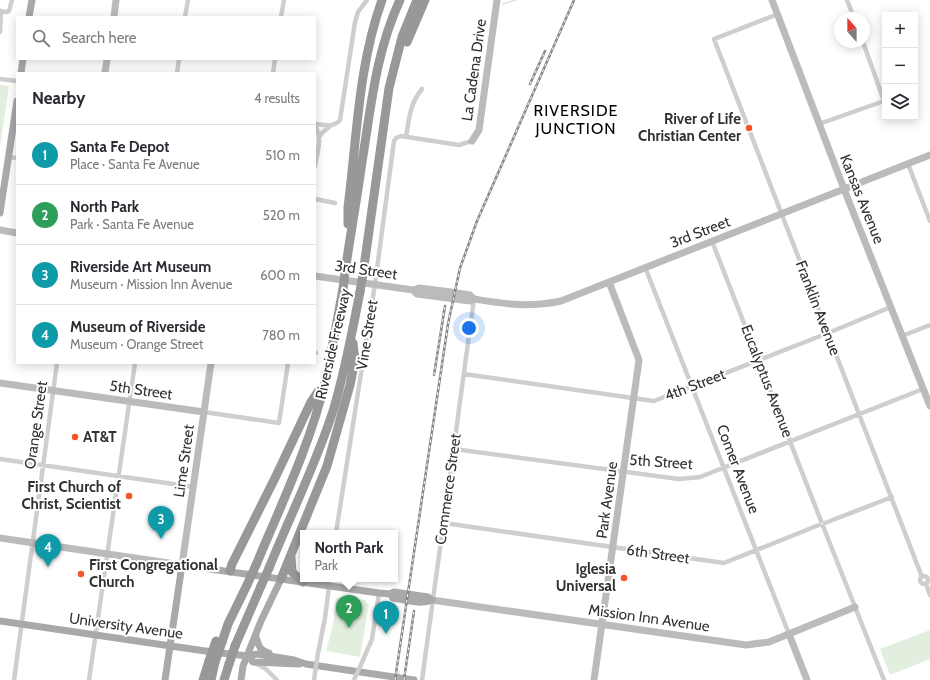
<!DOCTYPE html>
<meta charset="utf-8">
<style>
body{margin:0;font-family:Cabin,sans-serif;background:#f7f7f7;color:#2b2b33}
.controls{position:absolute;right:12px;top:12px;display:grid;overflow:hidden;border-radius:0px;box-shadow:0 2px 10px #0003}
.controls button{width:36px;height:36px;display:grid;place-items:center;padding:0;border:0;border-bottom:1px solid #e1e1e2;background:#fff;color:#2b2b33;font:20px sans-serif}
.compass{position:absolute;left:834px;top:12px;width:36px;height:36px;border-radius:50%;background:#fff;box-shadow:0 2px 10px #0003;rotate:339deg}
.you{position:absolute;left:469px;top:328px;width:14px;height:14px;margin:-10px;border:3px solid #fff;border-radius:50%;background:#1a73e8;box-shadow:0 0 0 6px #1a73e833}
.badge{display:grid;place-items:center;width:26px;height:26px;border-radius:50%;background:#f55526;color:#fff;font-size:13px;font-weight:700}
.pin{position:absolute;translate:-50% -33px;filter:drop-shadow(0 1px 2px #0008)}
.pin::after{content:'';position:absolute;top:21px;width:14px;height:12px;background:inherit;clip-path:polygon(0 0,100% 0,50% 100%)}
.popup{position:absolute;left:300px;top:530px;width:98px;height:52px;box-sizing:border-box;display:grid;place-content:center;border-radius:0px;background:#fff;filter:drop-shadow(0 1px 3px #0005);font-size:13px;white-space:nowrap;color:#7c7c81}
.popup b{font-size:15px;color:#2b2b33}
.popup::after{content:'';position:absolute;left:50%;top:100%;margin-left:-8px;border:8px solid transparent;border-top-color:#fff}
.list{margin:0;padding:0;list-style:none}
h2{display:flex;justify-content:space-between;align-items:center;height:52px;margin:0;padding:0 16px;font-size:17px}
h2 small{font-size:13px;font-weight:400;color:#7c7c81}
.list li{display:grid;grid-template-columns:26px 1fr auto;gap:12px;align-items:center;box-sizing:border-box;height:60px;padding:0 16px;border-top:1px solid #e1e1e2}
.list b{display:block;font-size:15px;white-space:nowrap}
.list p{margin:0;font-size:13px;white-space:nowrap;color:#7c7c81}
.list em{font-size:13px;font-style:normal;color:#7c7c81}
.icon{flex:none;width:22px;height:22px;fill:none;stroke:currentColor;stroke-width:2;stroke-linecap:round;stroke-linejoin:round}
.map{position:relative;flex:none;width:930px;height:680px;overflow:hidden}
.search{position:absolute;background:#fff;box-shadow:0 2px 10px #0003;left:16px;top:16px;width:300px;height:44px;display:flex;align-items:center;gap:10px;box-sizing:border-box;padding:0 14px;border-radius:0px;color:#7c7c81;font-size:15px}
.panel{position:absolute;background:#fff;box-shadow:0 2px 10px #0003;left:16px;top:72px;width:300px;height:292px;border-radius:0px}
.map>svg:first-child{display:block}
.green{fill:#e2efde}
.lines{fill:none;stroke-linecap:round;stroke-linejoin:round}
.stream{stroke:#c9d5f0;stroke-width:1}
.street{stroke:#cecece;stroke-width:4.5}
.secondary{stroke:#bbb;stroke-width:7}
.primary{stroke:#a9a9a9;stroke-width:7}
.highway{stroke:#989898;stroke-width:9}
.rail-casing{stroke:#868686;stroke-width:2.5}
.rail{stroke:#fff;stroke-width:1;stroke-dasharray:3;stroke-linecap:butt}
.street-bridge{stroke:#cecece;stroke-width:4.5}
.highway-bridge{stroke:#989898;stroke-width:9}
.poi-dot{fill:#f55526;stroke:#fff;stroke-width:1.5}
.labels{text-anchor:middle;stroke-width:4;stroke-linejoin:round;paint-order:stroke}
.street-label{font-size:15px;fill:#313131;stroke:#fff}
.poi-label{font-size:15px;font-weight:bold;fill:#313131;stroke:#fff;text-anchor:end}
.neighbourhood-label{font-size:16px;letter-spacing:1px;fill:#000;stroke:#fff}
</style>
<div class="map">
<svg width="930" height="680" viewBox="0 0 930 680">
<rect width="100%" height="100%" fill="#fff"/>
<path class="green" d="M0 85 9 86 0 147Z
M340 597 366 600V602L369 604 360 657 326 651 333 625 336 599Z
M930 630V659L890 675 880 649Z"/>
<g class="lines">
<path class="stream" d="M503 4 516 0
M399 675V671"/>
<path class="street" d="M847 0 854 18
M0 11 7 12 9 11 12 0
M778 14 714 39 922 577
M185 17 188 0
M281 17 284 0
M0 32 1 11
M177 73 179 59
M273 73 275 59
M0 79 17 81
M315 124C324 125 333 128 340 120L355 22 358 12 367 0
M819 124 884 101 863 42
M315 126C323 137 317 154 315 166
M319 137 322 133 330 126
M406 137C409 119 410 103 422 89
M8 157 17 158
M908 164 930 221
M315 199 335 203
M712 241 821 521
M645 267 789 634
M902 336 930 325
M315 353H316
M464 374 654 401 828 333 891 307
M204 412 279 423 288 363
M454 449 679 479 700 477 923 389
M0 459 194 487
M444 523 724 563 819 525
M825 523 892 497
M823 526 884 680
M336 533 375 284 394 141 396 138 401 136 459 145 472 141
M920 580a4 4 0 1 1 8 0a4 4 0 1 1-8 0Z
M926 584 930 595
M318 653 325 618 330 579
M363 660 372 639 379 593
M253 662 266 669 277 680
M14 680 57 363
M89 680 135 363
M422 680 474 299"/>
<path class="secondary" d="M772 0 844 189 930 406
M114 17 116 0
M105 73 107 59
M472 141 479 130 497 0
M0 230 17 233
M315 276 413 290 419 288 451 292 470 295 474 299
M413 290 417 294 470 301 474 299C506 304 528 308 561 301L930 155
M0 383 204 412
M0 538 182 565 211 363
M432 600 746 645 769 642 855 607
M789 634 807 680
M594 680 639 360 609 282"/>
<path class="primary" d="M29 17 32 0
M21 73 23 59
M0 213 17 101
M0 621 212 652 248 656 257 654 294 660 306 664 414 680
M256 637C259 646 259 650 269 653
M248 656 253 662 299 664
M165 680 182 565 379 593 390 594 394 592 428 597 432 600C421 605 405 600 393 598L390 594
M241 680 243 666 261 621 281 579"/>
<path class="highway" d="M407 42 425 0
M348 224V207C357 138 358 67 382 0
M345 273C350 236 357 199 362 162 371 107 376 51 400 0
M363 274 389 88 402 37 417 0
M291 557 292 572 303 582
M256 565C281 505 310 445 325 382 332 351 337 320 343 289
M269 568C290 516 316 464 333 411 345 372 352 332 360 292
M230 571 232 564 275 478 311 402 319 390
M281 579 327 466 350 385 355 360 353 343
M222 642 228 624 247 585
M235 646 261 586
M203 680 209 661
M211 680 215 662
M224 680 229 664"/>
<g class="rail-casing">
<path id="rail" d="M530 84 545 51
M434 375 445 306
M395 680 448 324 460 268 477 221 574 0
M404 680 414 611"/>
</g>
<use href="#rail" class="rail"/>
<path class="street-bridge" d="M314 680 318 653
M354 680 363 660"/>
<path class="highway-bridge" d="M343 289 345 273
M360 292 363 274
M247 585 256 565
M261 586 269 568
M209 661 216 641
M215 662 222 642
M229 664 235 646"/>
</g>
<g class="poi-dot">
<circle cx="749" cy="128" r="4"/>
<circle cx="75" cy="437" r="4"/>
<circle cx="129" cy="496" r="4"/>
<circle cx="81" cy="574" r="4"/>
<circle cx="624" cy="578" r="4"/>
</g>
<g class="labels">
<g class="street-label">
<text transform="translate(474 70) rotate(-82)" y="5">La Cadena Drive</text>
<text transform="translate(862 199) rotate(68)" y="5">Kansas Avenue</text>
<text transform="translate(700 232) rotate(-21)" y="5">3rd Street</text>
<text transform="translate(366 270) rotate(8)" y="5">3rd Street</text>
<text transform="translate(818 308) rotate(69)" y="5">Franklin Avenue</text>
<text transform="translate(367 335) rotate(-81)" y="5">Vine Street</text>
<text transform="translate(333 344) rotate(-77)" y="5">Riverside Freeway</text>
<text transform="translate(767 381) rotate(69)" y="5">Eucalyptus Avenue</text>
<text transform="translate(695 385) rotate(-21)" y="5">4th Street</text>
<text transform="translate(141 390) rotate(8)" y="5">5th Street</text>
<text transform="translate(36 425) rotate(-82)" y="5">Orange Street</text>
<text transform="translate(184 461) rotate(-82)" y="5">Lime Street</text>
<text transform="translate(661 462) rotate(4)" y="5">5th Street</text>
<text transform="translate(738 469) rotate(69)" y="5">Comer Avenue</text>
<text transform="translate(448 489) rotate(-82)" y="5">Commerce Street</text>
<text transform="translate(607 500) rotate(-82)" y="5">Park Avenue</text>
<text transform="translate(658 554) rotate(8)" y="5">6th Street</text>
<text transform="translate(649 618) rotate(8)" y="5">Mission Inn Avenue</text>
<text transform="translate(126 626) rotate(8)" y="5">University Avenue</text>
</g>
<g class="poi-label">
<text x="741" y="124">River of Life<tspan x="741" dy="17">Christian Center</tspan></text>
<text x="83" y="442" text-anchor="start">AT&amp;T</text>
<text x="121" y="492">First Church of<tspan x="121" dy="17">Christ, Scientist</tspan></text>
<text x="89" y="570" text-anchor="start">First Congregational<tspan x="89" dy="17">Church</tspan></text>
<text x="616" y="574">Iglesia<tspan x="616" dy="17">Universal</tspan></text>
</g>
<g class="neighbourhood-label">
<text x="576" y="116">RIVERSIDE<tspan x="576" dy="18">JUNCTION</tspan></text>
</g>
</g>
</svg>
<div class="controls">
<button>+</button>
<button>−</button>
<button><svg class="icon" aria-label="layers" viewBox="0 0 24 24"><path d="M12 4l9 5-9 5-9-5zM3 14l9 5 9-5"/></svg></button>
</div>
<svg class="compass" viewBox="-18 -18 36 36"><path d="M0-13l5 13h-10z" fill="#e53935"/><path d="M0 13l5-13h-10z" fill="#7c7c81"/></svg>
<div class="you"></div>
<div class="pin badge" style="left:386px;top:634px;background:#0f9aa8">1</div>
<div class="pin badge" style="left:349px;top:628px;background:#2e9e5b">2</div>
<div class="popup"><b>North Park</b>Park</div>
<div class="pin badge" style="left:161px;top:539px;background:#0f9aa8">3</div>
<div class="pin badge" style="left:48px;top:567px;background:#0f9aa8">4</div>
<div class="search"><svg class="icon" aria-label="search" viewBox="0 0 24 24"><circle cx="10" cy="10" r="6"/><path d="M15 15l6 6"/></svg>Search here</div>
<section class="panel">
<h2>Nearby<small>4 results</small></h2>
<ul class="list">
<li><span class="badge" style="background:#0f9aa8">1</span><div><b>Santa Fe Depot</b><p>Place · Santa Fe Avenue</p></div><em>510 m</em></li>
<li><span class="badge" style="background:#2e9e5b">2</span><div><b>North Park</b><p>Park · Santa Fe Avenue</p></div><em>520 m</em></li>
<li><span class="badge" style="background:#0f9aa8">3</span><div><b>Riverside Art Museum</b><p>Museum · Mission Inn Avenue</p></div><em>600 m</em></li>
<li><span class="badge" style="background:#0f9aa8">4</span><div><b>Museum of Riverside</b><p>Museum · Orange Street</p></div><em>780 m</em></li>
</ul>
</section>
</div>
